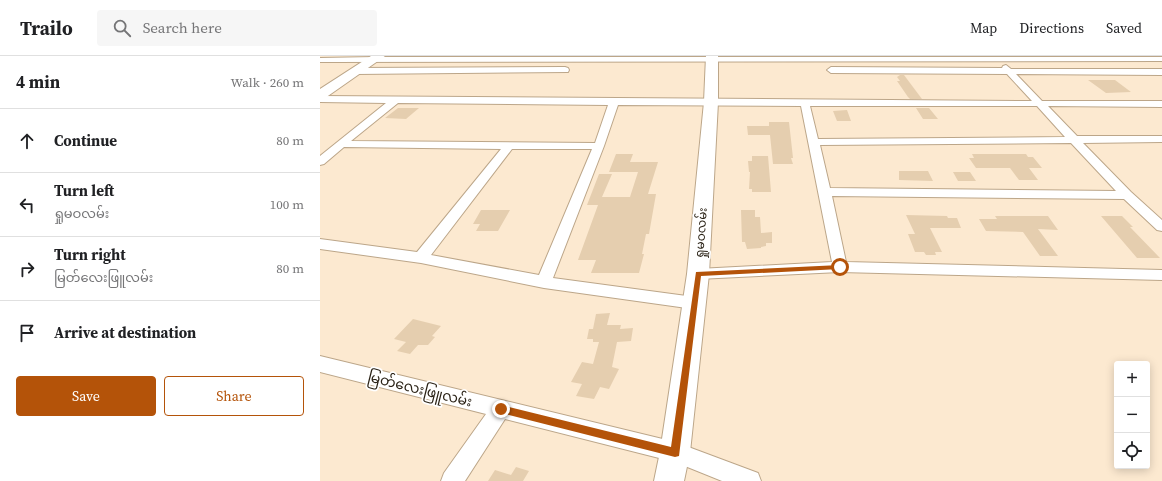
<!DOCTYPE html>
<meta charset="utf-8">
<style>
body{margin:0;font-family:"Source Serif 4","Noto Sans Myanmar",serif;background:#f6f6f6;color:#202124}
.controls{position:absolute;right:12px;bottom:12px;display:grid;overflow:hidden;border-radius:4px;box-shadow:0 2px 10px #0003}
.controls button{width:36px;height:36px;display:grid;place-items:center;padding:0;border:0;border-bottom:1px solid #e0e0e0;background:#fff;color:#202124;font:20px sans-serif}
.stop{position:absolute;width:12px;height:12px;margin:-9px;border:3px solid #b45309;border-radius:50%;background:#fff}
.stop.end{background:#b45309;border-color:#fff;box-shadow:0 1px 4px #0008}
.list{margin:0;padding:0;list-style:none}
h2{display:flex;justify-content:space-between;align-items:center;height:52px;margin:0;padding:0 16px;font-size:17px}
h2 small{font-size:13px;font-weight:400;color:#757577}
.list li{display:grid;grid-template-columns:26px 1fr auto;gap:12px;align-items:center;box-sizing:border-box;height:64px;padding:0 16px;border-top:1px solid #e0e0e0}
.list b{display:block;font-size:15px;white-space:nowrap}
.list p{margin:0;font-size:13px;white-space:nowrap;color:#757577}
.list em{font-size:13px;font-style:normal;color:#757577}
.actions{display:flex;gap:8px;padding:12px 16px}
.actions a{flex:1;padding:9px 0;border:1px solid #b45309;border-radius:4px;text-align:center;font-size:14px;color:#b45309}
.actions .main{background:#b45309;color:#fff}
.icon{flex:none;width:22px;height:22px;fill:none;stroke:currentColor;stroke-width:2;stroke-linecap:round;stroke-linejoin:round}
.map{position:relative;flex:none;width:842px;height:425px;overflow:hidden}
header{display:flex;align-items:center;gap:24px;box-sizing:border-box;height:56px;padding:0 20px;background:#fff;border-bottom:1px solid #e0e0e0}
header strong{font-size:19px}
nav{display:flex;gap:22px;margin-inline-start:auto;font-size:14px}
.search{width:280px;height:36px;background:#f6f6f6;display:flex;align-items:center;gap:10px;box-sizing:border-box;padding:0 14px;border-radius:4px;color:#757577;font-size:15px}
main{display:flex}
aside{flex:1;background:#fff}
.map>svg:first-child{display:block}
.building{fill:#e5ceaf}
.lines{fill:none;stroke-linecap:round;stroke-linejoin:round}
.street-casing{stroke:#bca689;stroke-width:2}
.secondary-casing{stroke:#bca689;stroke-width:2}
.street{fill:#fff;fill-rule:evenodd}
.secondary{fill:#fff;fill-rule:evenodd}
.route{fill:#b45309}
.labels{text-anchor:middle;stroke-width:3.5;stroke-linejoin:round;paint-order:stroke}
.street-label{font-size:12px;fill:#2a2216;stroke:#fff}
.near-street-label{font-size:14px;fill:#2a2216;stroke:#fff}
</style>
<header>
<strong>Trailo</strong>
<div class="search"><svg class="icon" aria-label="search" viewBox="0 0 24 24"><circle cx="10" cy="10" r="6"/><path d="M15 15l6 6"/></svg>Search here</div>
<nav><a>Map</a><a>Directions</a><a>Saved</a></nav>
</header>
<main>
<aside>
<h2>4 min<small>Walk · 260 m</small></h2>
<ul class="list">
<li><svg class="icon" aria-label="ahead" viewBox="0 0 24 24"><path d="M12 20V5M6 11l6-6 6 6"/></svg><div><b>Continue</b></div><em>80 m</em></li>
<li><svg class="icon" aria-label="left" viewBox="0 0 24 24"><path d="M17 20v-9H6M10 6l-5 5 5 5"/></svg><div><b>Turn left</b><p>ရှုမဝလမ်း</p></div><em>100 m</em></li>
<li><svg class="icon" aria-label="right" viewBox="0 0 24 24"><path d="M7 20v-9h11M14 6l5 5-5 5"/></svg><div><b>Turn right</b><p>မြတ်လေးဖြူလမ်း</p></div><em>80 m</em></li>
<li><svg class="icon" aria-label="arrive" viewBox="0 0 24 24"><path d="M6 21V4h12l-3 4 3 4H6"/></svg><div><b>Arrive at destination</b></div></li>
</ul>
<div class="actions"><a class="main">Save</a><a>Share</a></div>
</aside>
<div class="map">
<svg width="842" height="425" viewBox="0 0 842 425">
<rect width="100%" height="100%" fill="#fce9d0"/>
<path class="building" d="M580 19H584L602 43H590L588 41 577 25H580L577 21Z
M768 24H795L811 36 786 37Z
M78 52H99L86 63 65 62Z
M596 52H609L618 63H603Z
M527 54 531 65H517L513 55Z
M449 66H469L473 102H471L473 108H453L450 79H428L427 70H449Z
M296 98H313L310 106H338L328 138H336L329 178H326L322 198H324L319 217H271L276 204H258L278 149H267L279 118H292L282 141H310L318 116H289Z
M652 98H706L708 101H713L722 112H709L718 124H699L690 112H656L649 102H654Z
M432 100H448L451 136H432V133H429L430 116H429L428 105H432Z
M579 115H608L613 125 579 124Z
M633 116H650L656 125H638Z
M161 154H190L178 175H156L160 168H153Z
M421 154H435V161H440L441 177 452 176V187H446V190L441 191V192L427 193 425 186H422Z
M586 159 627 160 628 162H637L641 172H610L622 196H615L616 199H606L604 196H595L588 178H595Z
M675 160H728L738 174 718 173 738 200H720L703 176 666 175 659 163H677Z
M781 160H802L813 171H810L840 202H817Z
M290 257 287 269H301L300 273 313 272 311 285 297 286 292 311 299 313 289 333 280 331 274 343 256 340 262 328 251 326 262 306 273 308 279 286H273V283H267L269 273H273L276 258Z
M93 263 121 270 112 280 115 281 108 289H98L90 298 77 295 86 286 74 283Z
M196 411 209 415 203 425H168L175 414 191 419Z"/>
<g class="lines">
<g class="street-casing">
<path id="street" d="M55 1H842V5L0 6V2Z
M686 9 691 13H842V19L696 18 722 45H842V51L728 50 757 80H842V86L763 87 811 136 842 164V175L837 174 804 143 512 140 526 206 842 214V224L520 216 378 223 373 222 370 218 373 214 378 213 512 206 481 50 298 49 284 90 233 222 374 241 380 243 382 247 380 251 374 253 224 232 101 207 0 193V183L97 196 181 93 24 91 4 108 0 109V100L66 47 0 46V40L712 45 687 18 511 17 507 14 511 11 682 12 683 10ZM78 47 288 49 275 87 31 85ZM490 50H717L745 81 498 83ZM751 87 796 135 510 132 500 89ZM192 93H272L219 219 111 199Z
M245 11 248 12 249 14 248 16 36 18 32 15 36 12Z
M0 300 355 386 438 417 441 425H402L355 406 185 363 145 425H121L124 417 166 358 0 316Z"/>
</g>
<g class="secondary-casing">
<path id="secondary" d="M51 0H65L5 42 0 43V33Z
M386 0H398V46L389 218 370 396 364 425H334L340 396 367 218 384 46Z"/>
</g>
<use href="#street" class="street"/>
<use href="#secondary" class="secondary"/>
</g>
<path class="route" d="M520 209 523 211 520 213 381 220 359 400 355 401 181 357 177 353 181 349 351 391 376 216Z"/>
<g class="labels">
<g class="street-label">
<text transform="translate(381 177) rotate(-86)" y="4">ရှုမဝလမ်း</text>
</g>
<g class="near-street-label">
<text transform="translate(100 333) rotate(14)" y="5">မြတ်လေးဖြူလမ်း</text>
</g>
</g>
</svg>
<div class="controls">
<button>+</button>
<button>−</button>
<button><svg class="icon" aria-label="locate" viewBox="0 0 24 24"><circle cx="12" cy="12" r="6"/><path d="M12 2v4M12 18v4M2 12h4M18 12h4"/></svg></button>
</div>
<div class="stop" style="left:520px;top:211px"></div>
<div class="stop end" style="left:181px;top:353px"></div>
</div>
</main>
